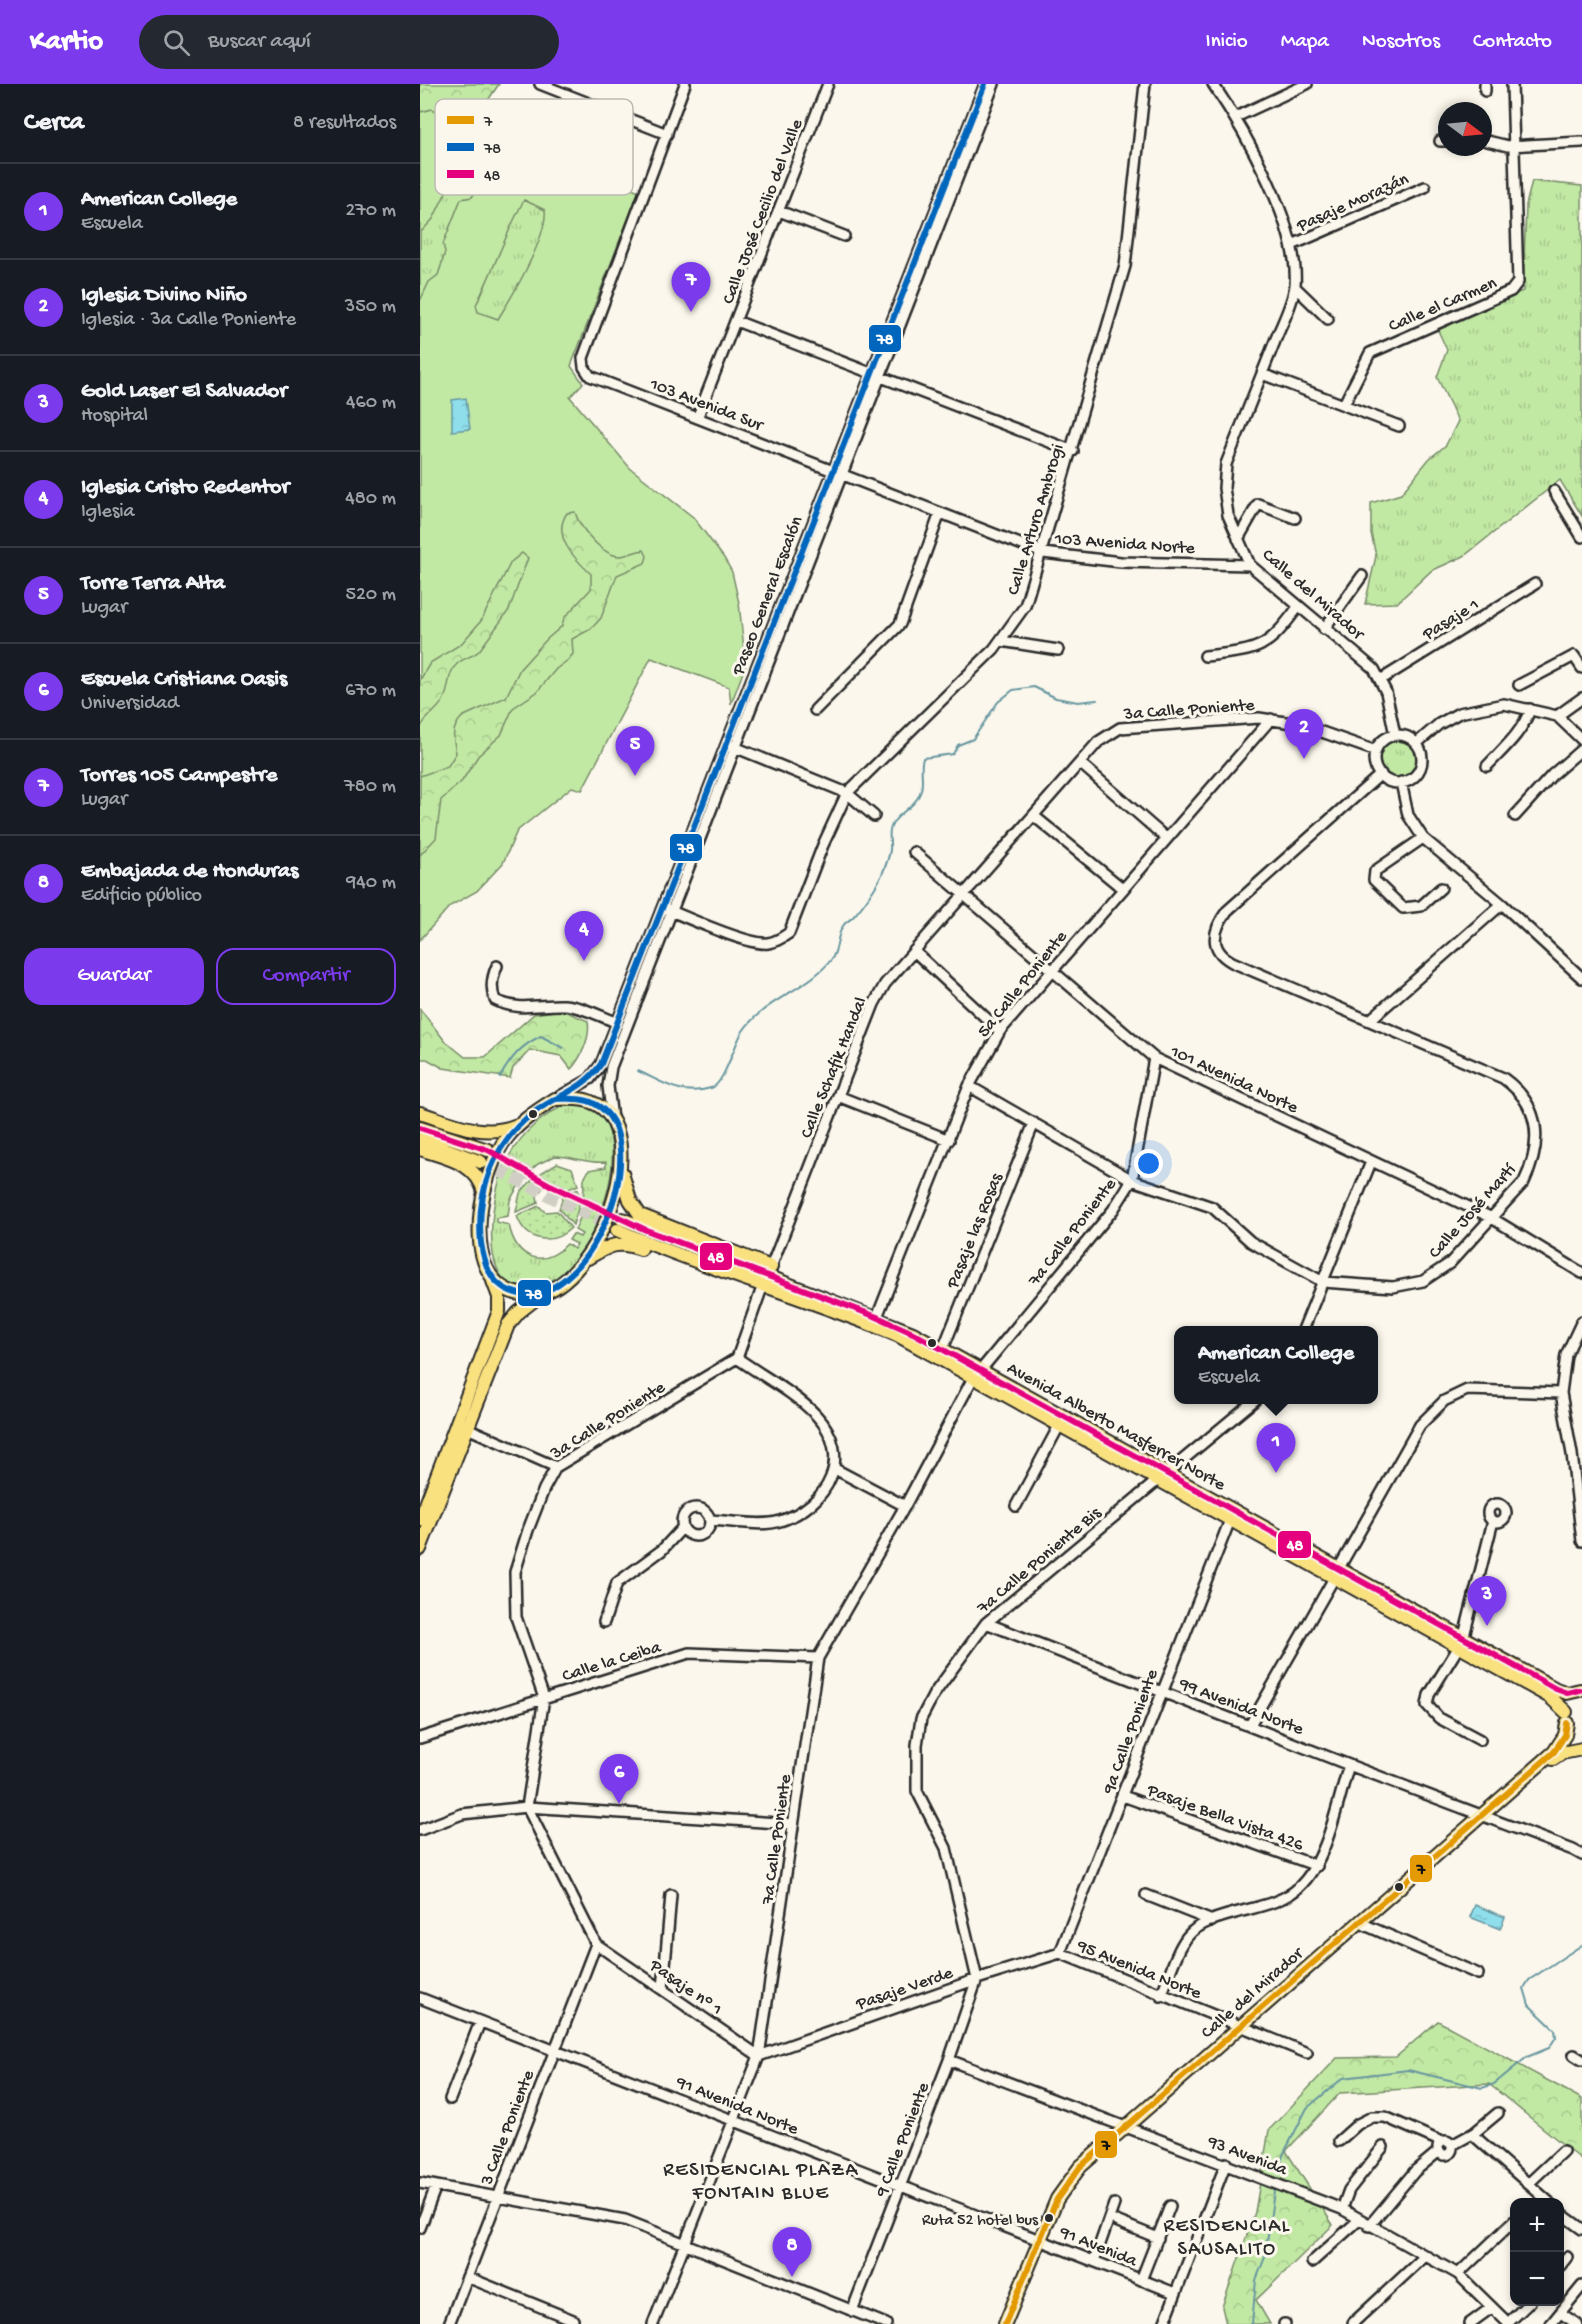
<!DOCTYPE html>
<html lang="es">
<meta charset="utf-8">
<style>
body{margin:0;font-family:"Gochi Hand",sans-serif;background:#242831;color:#f1f3f6}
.controls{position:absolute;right:18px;bottom:18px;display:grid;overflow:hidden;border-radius:12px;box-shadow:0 3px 9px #0003}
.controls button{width:54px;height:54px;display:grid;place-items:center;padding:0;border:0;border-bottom:2px solid #363941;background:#171b24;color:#f1f3f6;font:30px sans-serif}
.compass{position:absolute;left:1018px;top:18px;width:54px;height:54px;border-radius:50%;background:#171b24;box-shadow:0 3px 9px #0003;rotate:106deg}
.you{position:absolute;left:729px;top:1080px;width:21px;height:21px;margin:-15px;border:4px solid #fff;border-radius:50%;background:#1a73e8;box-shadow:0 0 0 9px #1a73e833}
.badge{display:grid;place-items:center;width:39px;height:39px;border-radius:50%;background:#7c3aed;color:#fff;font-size:20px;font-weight:700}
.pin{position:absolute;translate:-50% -50px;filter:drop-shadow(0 2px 3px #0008)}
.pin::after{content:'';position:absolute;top:32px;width:21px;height:18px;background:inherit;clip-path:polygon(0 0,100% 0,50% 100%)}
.popup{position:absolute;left:754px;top:1242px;width:204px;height:78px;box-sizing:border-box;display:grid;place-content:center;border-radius:12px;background:#171b24;filter:drop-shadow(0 2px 4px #0005);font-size:20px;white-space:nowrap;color:#9ea1a6}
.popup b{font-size:22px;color:#f1f3f6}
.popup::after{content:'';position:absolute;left:50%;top:100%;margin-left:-12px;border:12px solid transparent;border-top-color:#171b24}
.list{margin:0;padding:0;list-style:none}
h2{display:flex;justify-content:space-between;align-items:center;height:78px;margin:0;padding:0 24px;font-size:26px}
h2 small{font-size:20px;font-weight:400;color:#9ea1a6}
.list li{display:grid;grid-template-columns:39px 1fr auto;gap:18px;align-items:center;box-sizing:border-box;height:96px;padding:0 24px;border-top:2px solid #363941}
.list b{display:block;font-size:22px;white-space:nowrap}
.list p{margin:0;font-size:20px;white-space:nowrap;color:#9ea1a6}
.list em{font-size:20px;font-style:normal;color:#9ea1a6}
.actions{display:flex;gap:12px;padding:18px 24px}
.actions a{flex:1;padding:14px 0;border:2px solid #7c3aed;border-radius:18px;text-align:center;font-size:21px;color:#7c3aed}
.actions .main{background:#7c3aed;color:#fff}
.icon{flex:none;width:33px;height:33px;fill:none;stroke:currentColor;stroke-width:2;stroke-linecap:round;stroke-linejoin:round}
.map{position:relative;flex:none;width:1162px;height:2240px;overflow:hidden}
header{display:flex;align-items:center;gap:36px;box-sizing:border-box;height:84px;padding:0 30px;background:#7c3aed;color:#fff}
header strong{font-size:28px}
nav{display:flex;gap:33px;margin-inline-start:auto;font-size:21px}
.search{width:420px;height:54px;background:#242831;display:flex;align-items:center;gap:15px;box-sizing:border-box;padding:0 21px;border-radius:33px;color:#9ea1a6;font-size:22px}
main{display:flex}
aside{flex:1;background:#171b24}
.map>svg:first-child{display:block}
.grass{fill:#c2e9a4;stroke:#768a68;stroke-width:1.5}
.forest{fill:url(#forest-crowns);stroke:#768a68;stroke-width:1.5}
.park{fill:url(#park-tufts);stroke:#768a68;stroke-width:1.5;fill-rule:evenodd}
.garden{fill:url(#garden-dots);stroke:#768a68;stroke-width:1.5}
.water{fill:url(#water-ripples);stroke:#67969f;stroke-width:1.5}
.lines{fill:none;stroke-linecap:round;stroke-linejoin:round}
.stream{stroke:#67969f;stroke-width:2}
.major-tunnel{stroke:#d1cec5;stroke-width:12;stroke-dasharray:12 6;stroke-linecap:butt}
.minor-casing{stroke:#2b2b2b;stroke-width:14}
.major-casing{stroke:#2b2b2b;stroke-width:16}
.minor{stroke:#fbf7ec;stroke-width:9}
.major{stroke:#fae180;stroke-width:12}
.bus-1-casing{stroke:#fbf7ec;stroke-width:10}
.bus-2-casing{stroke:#fbf7ec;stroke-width:10}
.bus-3-casing{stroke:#fbf7ec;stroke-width:10}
.bus-1{stroke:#e39a04;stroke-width:6}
.bus-2{stroke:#0065bd;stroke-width:6}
.bus-3{stroke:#e5007d;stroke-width:6}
.bus-dot{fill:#2b2b2b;stroke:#fbf7ec;stroke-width:2}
.labels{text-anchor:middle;stroke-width:6;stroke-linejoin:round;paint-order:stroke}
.bus-label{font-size:16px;fill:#2b2b2b;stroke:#fbf7ec;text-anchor:end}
.street-label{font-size:18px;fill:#2b2b2b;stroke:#fbf7ec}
.neighbourhood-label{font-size:20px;letter-spacing:1.5px;fill:#2b2b2b;stroke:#fbf7ec}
.key{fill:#fbf7ec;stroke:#bdbab2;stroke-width:1.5}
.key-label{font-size:16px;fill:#2b2b2b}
.line-badge{stroke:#fbf7ec;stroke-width:2}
.badge-label{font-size:16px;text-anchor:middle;font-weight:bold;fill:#fff}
.pale-badge-label{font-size:16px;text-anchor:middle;font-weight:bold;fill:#111}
</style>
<header>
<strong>Kartio</strong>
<div class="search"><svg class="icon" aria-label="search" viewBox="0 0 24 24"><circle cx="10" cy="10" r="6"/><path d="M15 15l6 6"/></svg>Buscar aquí</div>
<nav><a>Inicio</a><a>Mapa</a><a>Nosotros</a><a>Contacto</a></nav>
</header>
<main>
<aside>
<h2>Cerca<small>8 resultados</small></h2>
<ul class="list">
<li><span class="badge">1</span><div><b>American College</b><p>Escuela</p></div><em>270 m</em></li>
<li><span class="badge">2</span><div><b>Iglesia Divino Niño</b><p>Iglesia · 3a Calle Poniente</p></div><em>350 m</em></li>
<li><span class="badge">3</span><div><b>Gold Laser El Salvador</b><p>Hospital</p></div><em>460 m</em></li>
<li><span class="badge">4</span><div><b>Iglesia Cristo Redentor</b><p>Iglesia</p></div><em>480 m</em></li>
<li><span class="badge">5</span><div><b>Torre Terra Alta</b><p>Lugar</p></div><em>520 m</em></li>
<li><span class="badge">6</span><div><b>Escuela Cristiana Oasis</b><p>Universidad</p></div><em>670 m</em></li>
<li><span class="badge">7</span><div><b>Torres 105 Campestre</b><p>Lugar</p></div><em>780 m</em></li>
<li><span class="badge">8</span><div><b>Embajada de Honduras</b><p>Edificio público</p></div><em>940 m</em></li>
</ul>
<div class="actions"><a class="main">Guardar</a><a>Compartir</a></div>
</aside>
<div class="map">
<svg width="1162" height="2240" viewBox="0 0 1162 2240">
<defs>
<pattern id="forest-crowns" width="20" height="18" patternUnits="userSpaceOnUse" patternTransform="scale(1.5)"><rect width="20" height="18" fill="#c2e9a4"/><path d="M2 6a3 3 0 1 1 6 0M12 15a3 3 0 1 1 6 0" fill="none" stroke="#a7c88d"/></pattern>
<pattern id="park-tufts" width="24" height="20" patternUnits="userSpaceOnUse" patternTransform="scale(1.5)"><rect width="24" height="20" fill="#c2e9a4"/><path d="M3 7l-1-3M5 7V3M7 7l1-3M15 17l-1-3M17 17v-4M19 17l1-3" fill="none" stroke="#a7c88d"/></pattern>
<pattern id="garden-dots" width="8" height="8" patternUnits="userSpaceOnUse" patternTransform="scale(1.5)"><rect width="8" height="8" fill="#c2e9a4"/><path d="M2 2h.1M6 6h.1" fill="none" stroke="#a7c88d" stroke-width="1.8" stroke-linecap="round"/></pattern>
<pattern id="water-ripples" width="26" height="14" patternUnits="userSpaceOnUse" patternTransform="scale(1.5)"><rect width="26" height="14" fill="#8fdeec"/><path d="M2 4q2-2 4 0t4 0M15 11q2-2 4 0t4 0" fill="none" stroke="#7cbfcb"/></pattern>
</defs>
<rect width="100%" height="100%" fill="#fbf7ec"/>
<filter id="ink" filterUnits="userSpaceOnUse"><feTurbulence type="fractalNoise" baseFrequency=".0167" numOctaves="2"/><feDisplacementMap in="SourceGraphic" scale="12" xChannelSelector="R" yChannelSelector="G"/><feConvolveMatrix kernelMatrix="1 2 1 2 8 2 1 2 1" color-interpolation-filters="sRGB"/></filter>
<g filter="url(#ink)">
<path class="grass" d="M12 25 219 107 151 282 163 299 150 313 210 384 273 433 304 474 312 488 319 519 325 574 328 575 311 620 309 603 231 574 162 706 152 703 97 747 83 779 57 807 30 822 0 856V28Z"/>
<path class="forest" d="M0 0H79L52 40 12 25 0 28Z
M155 428C159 443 183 473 201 472 208 471 216 467 224 466L227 472 225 479 197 491 181 534 171 545 152 555 153 570 148 576 136 585 117 608 93 624 81 651 58 672 42 697 21 716 16 754 0 771V692L28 682 36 669C33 654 31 644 42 633L86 613 100 585 127 555 142 542 144 534 171 505V490C155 475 131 452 147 429Z
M102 469 108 474 89 526 59 567C52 573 44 574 38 579 27 588 30 603 24 615 18 627 5 632 0 645V596L10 579 41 560 61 537 91 478Z
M0 925 25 957 45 973H65L114 930 142 926 168 937C171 953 161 974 151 985L141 972 110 966 93 984 90 994 23 984 7 975H0Z
M1018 1937 1162 2015V2076L1069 2000 920 2009 866 2067 913 2141 836 2216 850 2240H806L802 2223 835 2128 849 2046 917 1974 976 1973Z"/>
<path class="park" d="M40 89 51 92 58 104 52 113 41 115 23 160 25 168 21 182 18 191 9 198 0 217V149L13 135 30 100 29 95Z
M1112 97 1162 102V432L1140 396 1044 472 1011 487 977 519 945 520 956 472 951 449V419L981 410 1009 375 1026 361 1038 337 1017 293 1027 266 1015 240 1103 207 1106 121Z
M104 116 125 126C128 152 93 211 78 235L58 228 56 221C73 187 86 149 104 116Z
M959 674a19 19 0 1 1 38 0a19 19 0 1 1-38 0Z
M152 1019C235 1018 175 1214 101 1204 55 1199 73 1101 88 1074 102 1049 124 1028 152 1019ZM135 1072C153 1072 167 1080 186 1078V1083L169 1086 164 1095 163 1127 155 1146 162 1150 160 1153 153 1150 149 1156 157 1160 154 1165 147 1160C122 1186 96 1174 89 1141L76 1138V1134L88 1132 90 1116 102 1096 96 1093 97 1089 104 1092 118 1080Z"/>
<path class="garden" d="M137 1079 152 1084 158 1101 141 1108 133 1101 125 1103 118 1091Z
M113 1095 122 1105 117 1112 118 1119 96 1128 100 1109Z
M158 1105 160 1118 153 1141 139 1125 143 1112Z
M119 1122 125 1128 137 1127 151 1144C132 1162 106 1158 97 1132Z"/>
<path class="water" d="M46 314 50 345 32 347V316Z
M1055 1821 1085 1833 1080 1845 1050 1833Z"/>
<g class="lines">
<path class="stream" d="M218 987C243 998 261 1013 291 1004 304 1001 314 960 323 947 346 914 387 906 411 876 419 865 416 852 423 842 425 838 430 836 433 833 443 822 458 801 463 788 466 781 469 773 470 766 471 757 467 748 473 739 479 728 495 723 500 709 505 698 499 686 503 674L533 670 538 661 553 655 578 618 593 606 614 603 636 614 658 618 677 616
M80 993C91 974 101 961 121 952L143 964
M859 2089 863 2071 887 2024 923 1994 988 1986 1062 2004 1074 2000 1107 1973 1129 1964 1136 1953 1135 1946 1109 1921 1104 1904 1109 1896 1162 1861
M832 2240 836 2196 845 2173 854 2107"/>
<path class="major-tunnel" d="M70 1067 130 1101 202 1135
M62 1078 197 1146"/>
<g class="minor-casing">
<path id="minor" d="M120 0 247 50
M265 0 163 274 164 283 170 292 623 469 701 478 830 481
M793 0C825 47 880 144 875 201 873 220 862 239 855 257 839 298 822 339 806 380L804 404 808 431 830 481 954 585 966 608 975 651
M1065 0V7
M816 33 887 0
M1063 56 1088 62 1162 58
M1020 57H1027
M359 127 424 152
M872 161 1005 103
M875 203 908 235
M316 237 653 367
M842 290 979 342
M924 320 950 269 1091 207 1098 198 1092 0
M278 332 408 0
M1134 407 1162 453
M818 455 838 420 875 434
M904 545 942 492
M581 557 638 566
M785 572C838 566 846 567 878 523
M962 595 1115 500
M1099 601 1154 572 1162 584
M395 626 480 540 520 429
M1137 632 1162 614
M954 675a24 24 0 1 1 48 0a24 24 0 1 1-48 0Z
M997 659 1019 640 1039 629 1084 620 1137 632 1162 656
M312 662 427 709 454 732
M660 679 747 755
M1067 682C1083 665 1103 648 1110 625
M981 698 988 731 1003 754 1082 820 1162 894
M614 732 702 804
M1095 732 1132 691 1162 665
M1003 754 955 787 954 796 983 824 1001 822 1021 804
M494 768 734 974 1070 1133 1162 1189
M246 825C266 833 329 862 348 859 356 858 362 854 369 849L403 761 427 709 574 565 605 522 705 182 725 0
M494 867 580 947
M77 882C72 893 70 904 75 916 99 928 119 920 144 921 162 922 182 933 198 939
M950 936 1082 820
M549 1002 712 1096 792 1123 831 1158 903 1198 973 1203 1003 1197 1030 1179 1104 1098C1123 1058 1121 1021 1083 994L812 878C788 865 793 846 807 827L961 690
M418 1012 529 1056
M137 1014 170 995 181 980 565 0
M192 1035 188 1002 191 983 574 0
M349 1188 454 920 465 900 678 658 700 644 839 634 879 640 956 667
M457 1233 549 1002 580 947 851 635
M1162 1237 1146 1271 1141 1309 1152 1370 1162 1457
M883 1246 951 1078
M523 1265 614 1039
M317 1274 136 1383 124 1405 108 1446 95 1488 96 1533 124 1614 107 1723 176 1860 339 1972
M317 1274 343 1201
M560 1287 693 1126 712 1096 734 974
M47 1344 136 1383
M415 1385 485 1422
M747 1389 835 1316
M1068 1429a9 9 0 1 1 18 0a9 9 0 1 1-18 0Z
M596 1422 639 1342
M262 1438a14 14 0 1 1 28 0a14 14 0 1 1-28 0Z
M291 1436C308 1437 344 1443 360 1437 408 1422 435 1372 396 1331 374 1308 342 1292 317 1274
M919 1484 1000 1341 1024 1317 1047 1306 1141 1309
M184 1538 197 1499 242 1466 263 1443
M566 1539 929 1681 1153 1766 1162 1771
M1044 1552 1073 1437
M1038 1564 1009 1611 1007 1621 1019 1634 1060 1656
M830 1641 914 1494
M0 1654 269 1569 398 1574
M703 1712 897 1782
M0 1746 42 1730 107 1723 373 1740
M726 1811 792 1837
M945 1841 1058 1890
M640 1869 810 1436
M640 1869 887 1969
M243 1905 251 1811
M741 1912C749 1893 755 1869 767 1853 788 1825 854 1829 879 1803 908 1776 917 1719 929 1681
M0 1914 755 2209
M1154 1971 1162 1976
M339 1972 557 1895 640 1869
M529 1976 922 2125 1038 2190 1089 2240
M30 2015 60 1938
M1052 2050 1129 2118
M1018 2064a7 7 0 1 1 14 0a7 7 0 1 1-14 0Z
M919 2057 938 2040 952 2033H965L1022 2058
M1032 2061 1054 2049 1078 2029
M0 2099 205 2136 466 2240
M1109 2099 1143 2067
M922 2125 929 2106 963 2063
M1140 2129 1162 2145
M696 2137 738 2154
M949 2142 995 2087 1019 2067
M0 2144 16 2102
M674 2177 694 2120
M892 2178 940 2135
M1140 2182 1147 2173
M1038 2190 1094 2137
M47 2193 153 2236
M721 2196 750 2122
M432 2227 529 1976 557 1895 526 1764 497 1707V1661L501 1635 514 1610 566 1539 738 1396
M1145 2232 1157 2240
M933 2239 1004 2173
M1088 2239 1110 2218
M29 2240 176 1860
M233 2240 339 1972 398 1574 485 1422 553 1294
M744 2240 806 2079
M864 2240H865
M1049 2240 1071 2224
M1131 2240 1162 2202"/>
</g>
<g class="major-casing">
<path id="major" d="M135 1015C146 1015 160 1013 171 1018 240 1044 175 1214 108 1211 37 1207 58 1098 83 1059 96 1040 116 1027 135 1015Z
M0 1029C32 1039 64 1055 97 1041
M0 1044 68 1066
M0 1056 61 1078
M0 1065C26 1074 56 1078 64 1108
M202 1089 210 1116 220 1131 351 1183
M202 1135 493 1249 1136 1605 1147 1609 1160 1606
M197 1146C289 1186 385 1213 477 1251L1130 1613 1146 1628
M168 1174C189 1162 196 1156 221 1165
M0 1436 79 1227V1213L73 1197
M0 1465 88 1241 99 1228 122 1210
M1133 1675 1142 1669 1162 1665
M585 2240 637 2115 660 2083 1134 1668 1145 1651 1147 1639"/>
</g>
<use href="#minor" class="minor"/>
<use href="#major" class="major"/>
<g class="bus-1-casing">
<path id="bus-1" d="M585 2240 637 2115 660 2083 1134 1668 1145 1651 1147 1639"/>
</g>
<g class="bus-2-casing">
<path id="bus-2" d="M135 1015C148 1015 163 1013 175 1020 241 1054 165 1238 90 1207 70 1199 64 1179 61 1159 56 1109 73 1057 116 1027 140 1010 163 1006 181 980L565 0"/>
</g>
<g class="bus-3-casing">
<path id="bus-3" d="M0 1044 68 1066 130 1101 226 1146 457 1233 493 1249 1136 1605 1147 1609 1160 1606"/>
</g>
<use href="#bus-1" class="bus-1"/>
<use href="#bus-2" class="bus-2"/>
<use href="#bus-3" class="bus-3"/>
</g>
</g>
<g class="bus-dot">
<circle cx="113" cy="1030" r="5"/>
<circle cx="512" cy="1259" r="5"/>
<circle cx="979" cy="1803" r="5"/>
<circle cx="629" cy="2134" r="5"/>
</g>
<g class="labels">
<g class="bus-label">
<text x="618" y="2140">Ruta 52 hotel bus</text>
</g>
<g class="street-label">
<text transform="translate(932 117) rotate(-24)" y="6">Pasaje Morazán</text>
<text transform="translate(341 127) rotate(-69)" y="6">Calle José Cecilio del Valle</text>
<text transform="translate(1022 219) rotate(-23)" y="6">Calle el Carmen</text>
<text transform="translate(287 319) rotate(21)" y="6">103 Avenida Sur</text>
<text transform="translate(614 435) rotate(-73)" y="6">Calle Arturo Ambrogi</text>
<text transform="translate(705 458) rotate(4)" y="6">103 Avenida Norte</text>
<text transform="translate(894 509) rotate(41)" y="6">Calle del Mirador</text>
<text transform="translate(346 511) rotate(-69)" y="6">Paseo General Escalón</text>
<text transform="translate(1030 534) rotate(-32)" y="6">Pasaje 1</text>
<text transform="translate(769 624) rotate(-4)" y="6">3a Calle Poniente</text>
<text transform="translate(601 899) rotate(-51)" y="6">5a Calle Poniente</text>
<text transform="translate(412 983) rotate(-68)" y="6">Calle Schafik Handal</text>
<text transform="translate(815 994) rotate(25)" y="6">101 Avenida Norte</text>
<text transform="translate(1051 1126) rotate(-48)" y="6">Calle José Martí</text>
<text transform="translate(553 1146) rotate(-68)" y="6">Pasaje las Rosas</text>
<text transform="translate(651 1147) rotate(-52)" y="6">7a Calle Poniente</text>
<text transform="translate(187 1335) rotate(-32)" y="6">3a Calle Poniente</text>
<text transform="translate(697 1341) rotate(29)" y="6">Avenida Alberto Masferrer Norte</text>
<text transform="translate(618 1475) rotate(-40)" y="6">7a Calle Poniente Bis</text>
<text transform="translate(191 1576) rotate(-17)" y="6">Calle la Ceiba</text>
<text transform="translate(822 1621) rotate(21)" y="6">99 Avenida Norte</text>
<text transform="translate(709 1647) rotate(-70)" y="6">9a Calle Poniente</text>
<text transform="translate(806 1732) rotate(20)" y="6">Pasaje Bella Vista 426</text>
<text transform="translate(355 1755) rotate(-82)" y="6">7a Calle Poniente</text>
<text transform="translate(720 1884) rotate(22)" y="6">95 Avenida Norte</text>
<text transform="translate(267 1902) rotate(35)" y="6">Pasaje n° 1</text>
<text transform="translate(484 1903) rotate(-19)" y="6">Pasaje Verde</text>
<text transform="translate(831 1908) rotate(-41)" y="6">Calle del Mirador</text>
<text transform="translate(318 2020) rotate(22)" y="6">91 Avenida Norte</text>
<text transform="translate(86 2043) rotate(-69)" y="6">3 Calle Poniente</text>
<text transform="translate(481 2055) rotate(-69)" y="6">9 Calle Poniente</text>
<text transform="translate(828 2070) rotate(21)" y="6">93 Avenida</text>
<text transform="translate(679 2161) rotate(22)" y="6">91 Avenida</text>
</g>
<g class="neighbourhood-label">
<text x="341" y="2091">RESIDENCIAL PLAZA<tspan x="341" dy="23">FONTAIN BLUE</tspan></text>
<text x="807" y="2147">RESIDENCIAL<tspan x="807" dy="23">SAUSALITO</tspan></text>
</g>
</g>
<rect x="15" y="15" width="198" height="96" rx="9" class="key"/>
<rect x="27" y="32" width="27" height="8" fill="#e39a04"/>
<rect x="27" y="59" width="27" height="8" fill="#0065bd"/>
<rect x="27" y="86" width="27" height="8" fill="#e5007d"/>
<g class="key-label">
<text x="64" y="42">7</text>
<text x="64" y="69">78</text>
<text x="64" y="96">48</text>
</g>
<g class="line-badge">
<rect x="448" y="240" width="34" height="29" rx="6" fill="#0065bd"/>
<rect x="249" y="749" width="34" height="29" rx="6" fill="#0065bd"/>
<rect x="279" y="1158" width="34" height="29" rx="6" fill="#e5007d"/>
<rect x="97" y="1195" width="35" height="28" rx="6" fill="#0065bd"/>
<rect x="857" y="1446" width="35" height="29" rx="6" fill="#e5007d"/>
<rect x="989" y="1770" width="24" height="29" rx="6" fill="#e39a04"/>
<rect x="674" y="2046" width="24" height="29" rx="6" fill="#e39a04"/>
</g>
<g class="badge-label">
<text x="465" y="260">78</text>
<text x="266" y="769">78</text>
<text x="296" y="1178">48</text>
<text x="114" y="1215">78</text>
<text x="875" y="1466">48</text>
</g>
<g class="pale-badge-label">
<text x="1001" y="1790">7</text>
<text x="686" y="2066">7</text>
</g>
</svg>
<div class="controls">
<button>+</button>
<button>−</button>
</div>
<svg class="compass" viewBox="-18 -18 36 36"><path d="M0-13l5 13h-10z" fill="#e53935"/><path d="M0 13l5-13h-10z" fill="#9ea1a6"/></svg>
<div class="you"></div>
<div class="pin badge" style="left:856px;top:1389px">1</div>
<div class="popup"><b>American College</b>Escuela</div>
<div class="pin badge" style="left:884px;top:675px">2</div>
<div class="pin badge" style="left:1067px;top:1542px">3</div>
<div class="pin badge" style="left:164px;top:877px">4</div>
<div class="pin badge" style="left:215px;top:692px">5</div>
<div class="pin badge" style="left:199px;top:1720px">6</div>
<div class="pin badge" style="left:271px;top:228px">7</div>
<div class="pin badge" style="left:372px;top:2193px">8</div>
</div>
</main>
